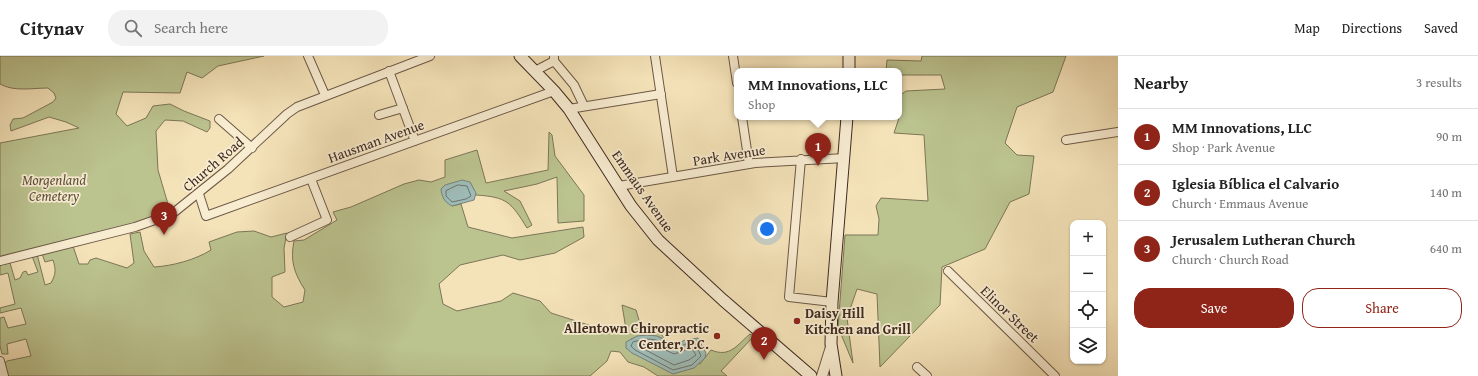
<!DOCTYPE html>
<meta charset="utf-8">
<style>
body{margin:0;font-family:"Gentium Book Plus",serif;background:#f2f2f2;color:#222}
.controls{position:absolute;right:12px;bottom:12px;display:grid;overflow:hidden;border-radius:8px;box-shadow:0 1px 3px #0004}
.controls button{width:36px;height:36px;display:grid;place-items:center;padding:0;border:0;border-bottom:1px solid #e0e0e0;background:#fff;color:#222;font:20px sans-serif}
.you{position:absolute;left:767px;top:173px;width:14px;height:14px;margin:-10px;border:3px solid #fff;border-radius:50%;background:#1a73e8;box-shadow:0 0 0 6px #1a73e833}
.badge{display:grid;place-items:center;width:26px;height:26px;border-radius:50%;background:#8f2418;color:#fff;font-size:13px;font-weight:700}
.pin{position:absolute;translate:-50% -33px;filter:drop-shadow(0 1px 2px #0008)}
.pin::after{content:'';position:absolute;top:21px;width:14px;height:12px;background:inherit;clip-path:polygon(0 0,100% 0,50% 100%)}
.popup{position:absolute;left:734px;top:12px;width:168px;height:52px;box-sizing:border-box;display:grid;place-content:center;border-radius:8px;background:#fff;filter:drop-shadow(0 1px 3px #0005);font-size:13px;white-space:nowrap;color:#767676}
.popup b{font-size:15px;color:#222}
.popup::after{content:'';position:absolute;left:50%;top:100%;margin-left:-8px;border:8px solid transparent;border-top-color:#fff}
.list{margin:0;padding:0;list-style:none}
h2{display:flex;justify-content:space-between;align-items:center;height:52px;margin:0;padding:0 16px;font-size:17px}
h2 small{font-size:13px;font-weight:400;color:#767676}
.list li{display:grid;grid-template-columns:26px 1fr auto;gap:12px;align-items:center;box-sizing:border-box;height:56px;padding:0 16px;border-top:1px solid #e0e0e0}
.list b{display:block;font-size:15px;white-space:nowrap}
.list p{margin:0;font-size:13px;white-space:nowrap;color:#767676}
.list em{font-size:13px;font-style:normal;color:#767676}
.actions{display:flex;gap:8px;padding:12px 16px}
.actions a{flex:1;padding:9px 0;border:1px solid #8f2418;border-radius:16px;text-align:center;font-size:14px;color:#8f2418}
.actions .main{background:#8f2418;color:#fff}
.icon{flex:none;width:22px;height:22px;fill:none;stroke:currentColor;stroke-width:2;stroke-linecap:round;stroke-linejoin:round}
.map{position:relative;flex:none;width:1118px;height:320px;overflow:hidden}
header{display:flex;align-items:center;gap:24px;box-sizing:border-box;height:56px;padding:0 20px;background:#fff;border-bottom:1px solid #e0e0e0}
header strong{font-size:19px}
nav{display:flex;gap:22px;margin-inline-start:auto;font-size:14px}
.search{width:280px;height:36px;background:#f2f2f2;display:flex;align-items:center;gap:10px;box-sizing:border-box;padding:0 14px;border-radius:16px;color:#767676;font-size:15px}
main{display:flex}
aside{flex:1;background:#fff}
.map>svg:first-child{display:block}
.green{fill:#bbc38f;stroke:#7c7658}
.water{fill:#9ebcb7;stroke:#78827b}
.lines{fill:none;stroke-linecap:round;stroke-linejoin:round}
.shore{stroke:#6e736c;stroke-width:1}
.minor-casing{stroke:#6c5846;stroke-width:10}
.tertiary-casing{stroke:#6c5846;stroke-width:12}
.secondary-casing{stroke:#3e2a20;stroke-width:13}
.minor{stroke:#f8ecd1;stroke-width:8}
.tertiary{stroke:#f8ecd1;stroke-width:10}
.secondary{stroke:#f8ecd1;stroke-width:11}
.poi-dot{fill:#8f2418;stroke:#f8ecd1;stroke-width:1.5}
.labels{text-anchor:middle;stroke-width:3.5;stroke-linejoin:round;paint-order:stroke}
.street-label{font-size:14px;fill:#3e2a20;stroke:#f8ecd1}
.park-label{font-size:14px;font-style:italic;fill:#5d503c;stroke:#f8ecd1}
.poi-label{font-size:14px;font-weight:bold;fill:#3e2a20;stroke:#f8ecd1;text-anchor:start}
</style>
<header>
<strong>Citynav</strong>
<div class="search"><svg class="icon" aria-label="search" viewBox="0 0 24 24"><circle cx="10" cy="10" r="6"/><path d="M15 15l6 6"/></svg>Search here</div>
<nav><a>Map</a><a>Directions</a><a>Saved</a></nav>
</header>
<main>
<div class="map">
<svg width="1118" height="320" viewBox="0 0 1118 320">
<rect width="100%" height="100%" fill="#f4e2b8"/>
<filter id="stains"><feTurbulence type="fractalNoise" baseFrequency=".005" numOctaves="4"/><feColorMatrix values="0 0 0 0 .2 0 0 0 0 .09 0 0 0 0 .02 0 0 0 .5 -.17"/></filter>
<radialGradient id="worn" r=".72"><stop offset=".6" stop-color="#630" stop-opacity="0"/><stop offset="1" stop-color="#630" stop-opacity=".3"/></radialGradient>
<path class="green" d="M0 0H264L218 10 202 22 187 16 180 37 123 36 116 58 127 70 146 62 153 50 170 48 184 55 210 65V72L207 76 183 65 165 64 156 75 158 114 170 155 135 167 0 201V87L79 72 66 66 49 61 11 75 10 69 13 63 23 62 53 46 56 42 54 37 48 32C33 32 14 36 0 28Z
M922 0H1066L1053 36 1017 51 1005 87 1017 99 1034 100 1029 138 1010 146 985 193 942 211 940 249 880 311 877 238 857 233 847 262 853 307 838 271 845 179H878L879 163 876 150 881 142 928 145 924 79 894 77 899 62V40L906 35 945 33 941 19H899V15H886L887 4 921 5Z
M549 76 552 79 555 100 584 139V165L558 167 557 121 537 128 504 135 520 145 532 169 527 172C511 146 507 141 476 139L470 126 452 150 461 148 468 171 512 182 583 171 584 181 555 197 520 204 503 199 460 209 439 228 443 248 457 255 501 245 513 237 540 245 551 257 598 272 615 275 626 273 622 249 636 254 641 271 660 277 666 284C654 278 644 278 631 283L700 308 711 294C730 302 737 289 750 278L754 280 721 315 727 320H658L644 311 628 306 620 296 611 295 607 305 590 320H7L4 308 7 305 31 300 26 283 7 288 8 298H2L0 290V262L4 261 8 272 26 268 21 252 0 257V252L15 248 8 217 0 219V209L10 207 15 224 20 222 23 216 26 215 28 219 38 216 32 200 37 198 45 229 51 227C56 218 56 214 53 204L45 206 42 198 73 190 79 208H88L90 204 96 202 127 212 134 207 130 178 140 176 144 195 154 211C172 210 195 204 211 194L209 186 237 176 254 175 271 181 287 177 284 192 285 216 272 221V241L284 251 303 246 305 234C294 217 290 205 294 185L304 184 337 164 333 156 351 151 404 128 419 124 431 126 445 121V104L477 94 486 127 548 114Z"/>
<path class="water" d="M462 124 470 126 476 137 474 144 452 150C444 146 442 141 441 133L445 129Z
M647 279 657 280 675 289 685 284 698 282 706 297 705 302 694 312 673 318 632 297 626 292V286L637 280Z"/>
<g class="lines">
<path class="shore" d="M458 129 467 130 471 140 466 143 452 146 446 140V135Z
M648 283 656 284 675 293 686 288 695 286 701 300 692 309 673 314 635 294 631 290 633 286Z
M648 288 655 289 674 298 692 292 696 299 689 304 674 309 642 292V289Z"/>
<g class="minor-casing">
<path id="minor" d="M308 0 325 39
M655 0 673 121
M733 0 737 27
M554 5 574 29 584 50
M389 15 415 85
M535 15 554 5V1
M569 53 661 38
M379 59 403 52
M742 61 749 108
M219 63 252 92
M1066 84 1118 76
M801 103 789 241 832 246
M619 130 755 107 845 102
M199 138 206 160 554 35
M290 181 327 164 311 123
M0 205 135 171 172 158 228 113 287 58 297 51 430 0
M948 215 1055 320
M0 305 4 320
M917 311 927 320"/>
</g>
<g class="tertiary-casing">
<path id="tertiary" d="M822 320 831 291"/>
</g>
<g class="secondary-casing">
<path id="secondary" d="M520 0 554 35 569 53 631 150 658 184 723 244 811 320
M849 15V0
M836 320 831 288 832 246 847 61"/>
</g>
<use href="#minor" class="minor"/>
<use href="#tertiary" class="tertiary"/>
<use href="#secondary" class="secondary"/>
</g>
<g class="poi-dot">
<circle cx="797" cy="265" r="4"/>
<circle cx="717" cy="280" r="4"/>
</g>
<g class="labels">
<g class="street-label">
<text transform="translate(376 85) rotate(-20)" y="5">Hausman Avenue</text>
<text transform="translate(729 99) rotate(-9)" y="5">Park Avenue</text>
<text transform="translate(213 108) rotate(-41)" y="5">Church Road</text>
<text transform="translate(643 135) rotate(55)" y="5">Emmaus Avenue</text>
<text transform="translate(1010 258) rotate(44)" y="5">Elinor Street</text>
</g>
<g class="park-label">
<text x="54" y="129">Morgenland<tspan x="54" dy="16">Cemetery</tspan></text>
</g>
<g class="poi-label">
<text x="805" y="262">Daisy Hill<tspan x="805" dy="16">Kitchen and Grill</tspan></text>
<text x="709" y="277" text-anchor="end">Allentown Chiropractic<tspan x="709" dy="16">Center, P.C.</tspan></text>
</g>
</g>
<rect width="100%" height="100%" filter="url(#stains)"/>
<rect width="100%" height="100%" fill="url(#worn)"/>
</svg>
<div class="controls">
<button>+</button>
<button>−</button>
<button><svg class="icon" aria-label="locate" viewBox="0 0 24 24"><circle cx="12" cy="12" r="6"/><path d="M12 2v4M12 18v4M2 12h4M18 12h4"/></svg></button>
<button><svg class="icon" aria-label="layers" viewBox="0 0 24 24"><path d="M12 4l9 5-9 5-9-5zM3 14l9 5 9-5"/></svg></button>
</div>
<div class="you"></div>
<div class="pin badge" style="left:818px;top:110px">1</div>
<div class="popup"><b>MM Innovations, LLC</b>Shop</div>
<div class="pin badge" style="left:764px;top:304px">2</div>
<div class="pin badge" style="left:164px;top:179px">3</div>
</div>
<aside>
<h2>Nearby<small>3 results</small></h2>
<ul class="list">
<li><span class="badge">1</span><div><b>MM Innovations, LLC</b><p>Shop · Park Avenue</p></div><em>90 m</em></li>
<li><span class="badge">2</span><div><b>Iglesia Bíblica el Calvario</b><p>Church · Emmaus Avenue</p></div><em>140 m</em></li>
<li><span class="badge">3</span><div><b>Jerusalem Lutheran Church</b><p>Church · Church Road</p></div><em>640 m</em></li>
</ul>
<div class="actions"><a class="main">Save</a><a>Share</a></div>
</aside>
</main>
